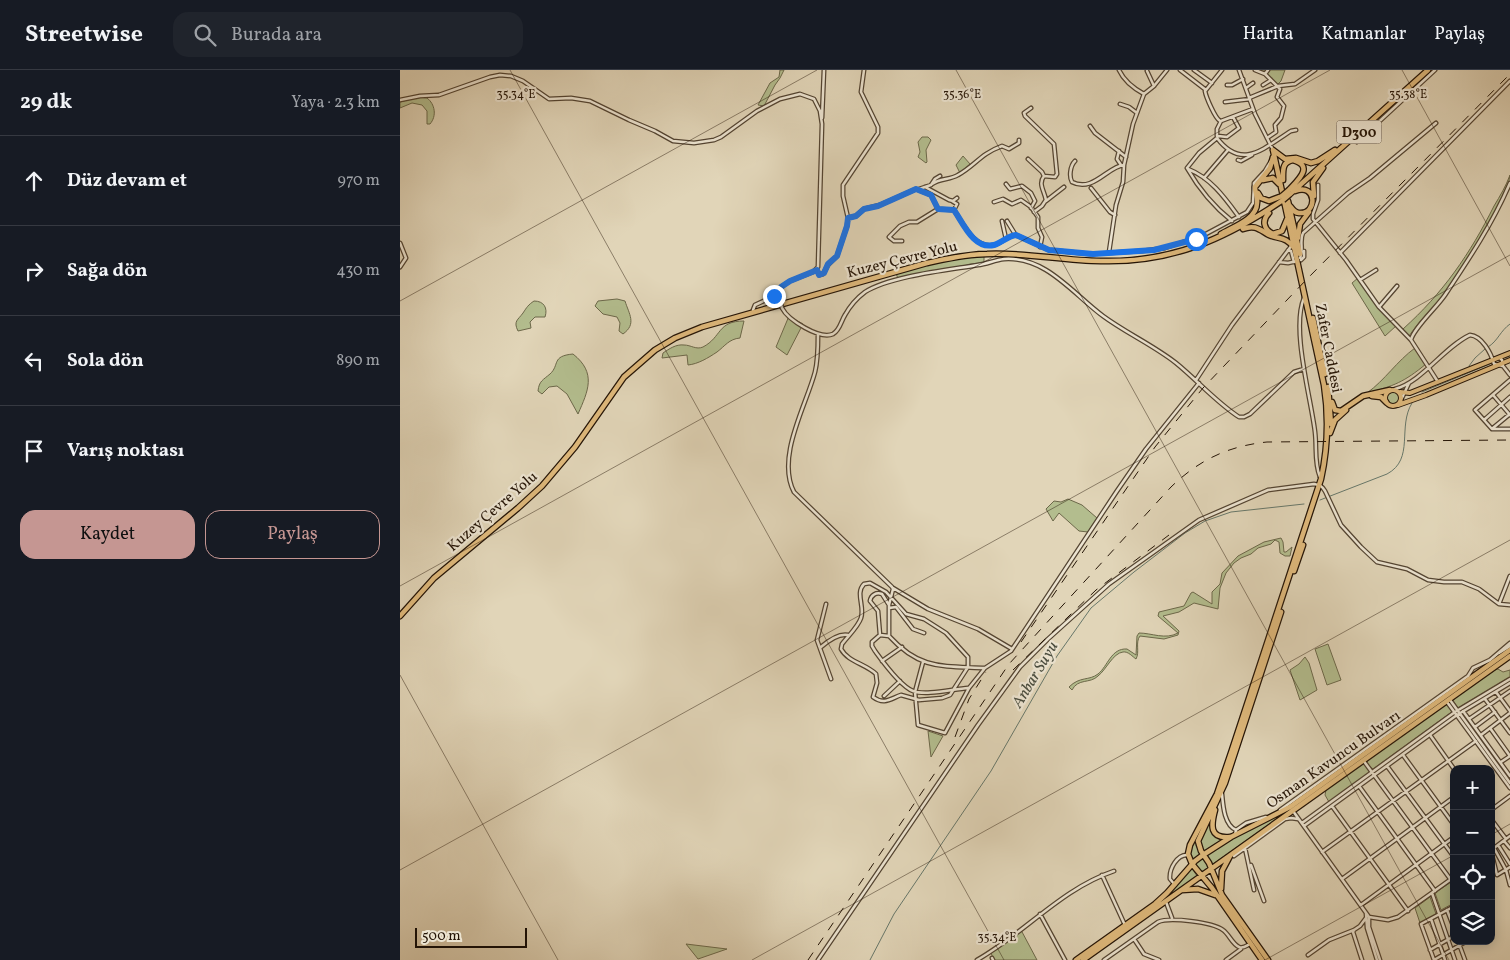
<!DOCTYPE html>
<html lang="tr">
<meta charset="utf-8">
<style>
body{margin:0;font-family:Vollkorn,serif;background:#20242c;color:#f1f3f6}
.controls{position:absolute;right:15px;bottom:15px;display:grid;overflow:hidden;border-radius:10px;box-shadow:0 2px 12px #0003}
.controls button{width:45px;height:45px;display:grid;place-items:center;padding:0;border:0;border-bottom:1px solid #363941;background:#171b24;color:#f1f3f6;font:25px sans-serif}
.scale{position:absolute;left:15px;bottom:12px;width:112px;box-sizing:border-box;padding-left:5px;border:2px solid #241406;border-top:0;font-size:14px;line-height:18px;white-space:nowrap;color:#241406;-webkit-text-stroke:4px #ece4d1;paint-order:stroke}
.stop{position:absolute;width:15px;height:15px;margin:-11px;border:4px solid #1a73e8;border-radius:50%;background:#fff}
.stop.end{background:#1a73e8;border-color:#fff;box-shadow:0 1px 5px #0008}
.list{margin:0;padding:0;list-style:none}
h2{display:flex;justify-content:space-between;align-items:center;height:65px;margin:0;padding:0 20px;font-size:21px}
h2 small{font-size:16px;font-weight:400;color:#9ea1a6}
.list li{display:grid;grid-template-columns:32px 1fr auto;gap:15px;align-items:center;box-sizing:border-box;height:90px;padding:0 20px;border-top:1px solid #363941}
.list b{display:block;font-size:19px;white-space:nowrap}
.list em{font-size:16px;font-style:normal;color:#9ea1a6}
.actions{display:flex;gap:10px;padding:15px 20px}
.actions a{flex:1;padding:11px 0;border:1px solid #c59692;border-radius:15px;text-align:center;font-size:18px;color:#c59692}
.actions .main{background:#c59692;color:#111}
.icon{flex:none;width:28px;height:28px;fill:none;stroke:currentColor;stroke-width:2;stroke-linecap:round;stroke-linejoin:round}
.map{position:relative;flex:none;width:1110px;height:890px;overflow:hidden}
header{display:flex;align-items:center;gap:30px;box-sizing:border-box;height:70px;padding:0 25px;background:#171b24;border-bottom:1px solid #363941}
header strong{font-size:24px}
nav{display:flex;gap:28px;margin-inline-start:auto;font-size:18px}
.search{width:350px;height:45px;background:#20242c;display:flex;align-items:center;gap:12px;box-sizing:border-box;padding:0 18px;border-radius:15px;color:#9ea1a6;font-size:19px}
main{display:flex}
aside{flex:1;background:#171b24}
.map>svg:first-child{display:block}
.green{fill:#b3bd8e;stroke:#6c684a}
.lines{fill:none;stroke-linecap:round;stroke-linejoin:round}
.stream{stroke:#67776a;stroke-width:1}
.minor-casing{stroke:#534432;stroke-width:5}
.major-casing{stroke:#241406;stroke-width:6}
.highway-casing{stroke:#241406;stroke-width:7}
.minor{stroke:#ece4d1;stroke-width:2.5}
.major{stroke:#e0ba7c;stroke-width:4}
.highway{stroke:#e0ba7c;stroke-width:4.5}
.rail{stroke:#241406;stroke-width:1;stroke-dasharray:9 9;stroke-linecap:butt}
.minor-bridge-casing{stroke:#534432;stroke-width:5;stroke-linecap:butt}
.highway-bridge-casing{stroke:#241406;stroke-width:7;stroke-linecap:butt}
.minor-bridge{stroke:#ece4d1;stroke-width:2.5}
.highway-bridge{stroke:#e0ba7c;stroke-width:4.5}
.route{stroke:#1a73e8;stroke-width:6}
.ticks{fill:none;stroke:#241406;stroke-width:1;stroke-opacity:0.45}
.labels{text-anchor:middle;stroke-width:4.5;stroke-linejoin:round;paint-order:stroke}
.shield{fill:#ece4d1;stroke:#605243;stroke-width:1}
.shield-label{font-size:14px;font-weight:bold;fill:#241406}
.street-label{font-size:15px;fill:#241406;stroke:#ece4d1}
.water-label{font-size:16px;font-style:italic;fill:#4b4e40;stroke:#ece4d1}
.ticks-label{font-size:12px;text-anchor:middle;fill:#241406;stroke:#ece4d1;stroke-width:4.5;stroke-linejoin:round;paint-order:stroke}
</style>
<header>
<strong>Streetwise</strong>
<div class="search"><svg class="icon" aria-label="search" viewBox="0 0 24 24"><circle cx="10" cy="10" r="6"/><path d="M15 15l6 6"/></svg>Burada ara</div>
<nav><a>Harita</a><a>Katmanlar</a><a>Paylaş</a></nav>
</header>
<main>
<aside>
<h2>29 dk<small>Yaya · 2.3 km</small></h2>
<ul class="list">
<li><svg class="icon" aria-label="ahead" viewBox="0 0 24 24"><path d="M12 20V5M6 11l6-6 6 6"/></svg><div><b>Düz devam et</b></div><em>970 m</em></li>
<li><svg class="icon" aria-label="right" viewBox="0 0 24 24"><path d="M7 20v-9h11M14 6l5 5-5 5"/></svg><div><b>Sağa dön</b></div><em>430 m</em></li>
<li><svg class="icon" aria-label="left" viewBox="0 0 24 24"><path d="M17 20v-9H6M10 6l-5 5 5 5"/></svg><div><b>Sola dön</b></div><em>890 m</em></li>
<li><svg class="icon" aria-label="arrive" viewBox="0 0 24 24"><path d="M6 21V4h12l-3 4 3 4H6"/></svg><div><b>Varış noktası</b></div></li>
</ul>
<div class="actions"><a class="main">Kaydet</a><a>Paylaş</a></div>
</aside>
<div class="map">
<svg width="1110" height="890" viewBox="0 0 1110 890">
<rect width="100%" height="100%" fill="#e1d5b8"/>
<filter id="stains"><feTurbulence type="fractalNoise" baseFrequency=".004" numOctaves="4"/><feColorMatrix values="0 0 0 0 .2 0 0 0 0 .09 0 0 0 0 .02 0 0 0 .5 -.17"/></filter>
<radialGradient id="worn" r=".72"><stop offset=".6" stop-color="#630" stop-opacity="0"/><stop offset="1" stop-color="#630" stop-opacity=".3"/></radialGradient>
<path class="green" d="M380 0H384L380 8 375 15 364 36 358 35 370 13 379 7Z
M858 0H885L881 11 877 15Z
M18 27 27 28C35 34 37 46 30 54H27V41L22 35 12 33 0 38V32Z
M522 67H528L531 70 526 80 527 92 526 93 518 87 520 82 518 72Z
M563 86 570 94 560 103 556 95Z
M1110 105 1108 116 1086 159 1049 220 1017 255 1009 266 1003 259C1043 223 1070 184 1094 136 1100 126 1106 116 1110 105Z
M584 185V192L579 193 537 200 498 209 496 203 547 190Z
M958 208 982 242 996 256 985 266 952 213Z
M217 229 225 231C229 244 237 254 223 264L219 261 220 253 217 247 203 244 195 236 198 231Z
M134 231C144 231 148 238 145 247H135L130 252 131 258 118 261C113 251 118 250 123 243 127 237 128 235 134 231Z
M389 246 403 254 387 285 376 277Z
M344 251 340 268C329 269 325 276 317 282 308 288 298 294 288 295L287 285 262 288 263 283C269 279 276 274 284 275 291 275 296 280 303 277 322 267 317 251 344 251Z
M1015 278 1026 294C1004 312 994 316 967 323 985 310 997 291 1015 278Z
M173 284C197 303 188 321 178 344L167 324 157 316 149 317 142 324 138 321C139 311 143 310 150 304 160 295 151 286 173 284Z
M986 328a7 7 0 1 1 14 0a7 7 0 1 1-14 0Z
M668 429 682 435 697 448 688 462 679 461 659 443 653 451 646 439 654 431 661 432Z
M881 468 883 472 884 482H886L892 477 890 486H885L880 483 879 472 875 470 871 474 858 478 851 484 841 488 834 493 826 503 820 518 818 539 794 533 779 542 763 546 779 561 778 565 764 569 740 566C735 572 740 582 736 589 733 587 728 581 723 582 713 583 706 600 698 606 690 614 678 608 672 620L669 617C680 606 689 611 698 604 708 596 711 578 727 579L736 585 737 566 739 563C752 563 765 570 778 563L758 546 759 542 784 536 791 523 793 522 812 534V522L820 514 822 503 838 486 864 472Z
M928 574 941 610 927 615 915 579Z
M905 587 909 593 917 620 900 630 890 600 899 594Z
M1098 599 1103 602 1110 600V607L1058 638 1052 629 1095 600Z
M1046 633 1053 641 973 699 968 695 967 690Z
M528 661 543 666 531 687Z
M963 693 970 702 929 732 925 725 926 720Z
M919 717 920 718 813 794 806 785 831 768 877 746Z
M813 741 810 751 811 759 823 769 804 781 799 773Z
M796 767V776L801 784 793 791C785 785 792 775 796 767Z
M796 795a6 6 0 1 1 12 0a6 6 0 1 1-12 0Z
M791 797 797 806 770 825H767Z
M1054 810V833L1041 840 1035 823Z
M1030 827 1036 844 1020 853 1015 838Z
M621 860 637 890H594L591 883Z
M286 874 327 879 298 889Z"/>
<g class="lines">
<path class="stream" d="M1088 277C1098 271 1100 261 1110 254
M1105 288 1110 286
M1069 296 1075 288 1085 279
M1022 322 1090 294
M920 430 987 404C1015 389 997 357 1012 333
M470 890 494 844 591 701 657 586 691 538 734 502 785 463 805 451 831 442 904 434"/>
<g class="minor-casing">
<path id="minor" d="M719 0C724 11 733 18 744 24
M780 0 806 20 822 0
M794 0 812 13
M839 0 855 44 873 80
M855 0 865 4 880 19 877 27 884 36 881 48 875 55 876 62 867 68
M747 1 754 16
M865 4 868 0
M827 15H832L843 9
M863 15 871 10
M846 18 853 13
M805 21C806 27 815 48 820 51
M849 28 878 16 895 14 915 0
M0 30 20 26 39 25 90 7 100 5 111 6 123 11 149 29 171 28 190 31 229 50 255 61 273 71 294 73 314 70 321 67 357 41 380 29 400 24 414 29 420 41 422 54
M825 32 850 29
M720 34 729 37 737 43
M631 38 624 43 625 46 654 74 657 104 655 107 644 106C638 114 644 120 646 130L642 136 634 142
M833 47 839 58 827 67 818 66 817 68C842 101 864 78 891 61L896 60
M422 48 424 0
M690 56 695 63 726 87
M817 66V59L821 51 853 39
M817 68 799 83 787 98C799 119 813 136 832 151
M957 72 1035 0
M719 81 717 89 721 95
M628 89 642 102 644 106
M838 90 841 91 852 85
M675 91C670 96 669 107 672 112 693 123 708 96 724 95
M788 99C811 108 825 128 839 147
M804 108 828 80
M532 114C540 108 550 110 558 105 576 95 580 84 602 76L609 79 619 73V70
M606 114 610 119 622 116 631 123 635 131 631 138
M918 115V130L913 144V149L946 190 979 237 1011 270 1038 312
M525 117 549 130 553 131 557 128
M691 118 710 142 715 145
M519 119 531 115 535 109 540 106
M552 131 557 134 554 140C563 153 574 179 594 175 602 173 607 166 616 165L649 180 690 184 742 181 765 178 804 165 847 142 853 133 854 113 865 101 871 91
M646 131 664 117
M594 132 603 129 612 134 621 130 631 137 638 147V158L642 167 640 177
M448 148 456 146 464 139 480 135 516 119 531 125 538 139
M602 151 606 169
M607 151 615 164
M502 171H494L489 167 500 156 509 152H517L538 139 554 140
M0 173 6 188 0 197
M888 180 891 181 894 192
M709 182 716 135 723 112 724 95 733 54 744 24 754 16 767 0
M940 183 1110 11
M900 188C904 180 899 171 903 163L948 123 970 108 1036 53
M901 190 904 187V181
M879 192 888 193 897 191
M417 199 419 205 423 204 428 195 437 186 447 156 448 148 443 126V115L478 63V57L461 22 464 0
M960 210 976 200
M904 228C891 259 911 328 915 362 917 378 914 392 920 407
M979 237 997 216
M382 238C388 250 420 270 433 264 440 260 441 251 445 245 450 236 457 228 465 222 490 206 548 200 578 195 587 194 595 190 604 189 646 186 673 224 703 246 726 263 753 275 776 293 797 310 816 332 839 347H844L850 344 894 302 904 299
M353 240 355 235 372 227 381 217 390 211 413 202 418 197 422 54
M418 264C418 276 418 290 415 302 406 336 376 387 394 422L492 517 493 519 489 535
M1011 270C1013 259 1037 237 1045 225 1069 189 1093 153 1110 113
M1100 288 1102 290 1103 296 1110 305
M796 310 832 255 892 175
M1110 310 1075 340 1092 359H1110
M995 319C1022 312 1044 277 1070 265 1082 266 1091 283 1094 294L1103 296
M1093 325 1110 345
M1002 328 1009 313
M1084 350 1110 327
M1093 358 1110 344
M470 513 486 522 506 544 524 549 546 563 568 587V597L550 625 542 628 519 630 501 625C490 629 484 635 473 627L477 613 476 604C466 594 448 592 441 579L442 574C448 566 458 557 461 548 465 537 455 523 464 514Z
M493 518 528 539 578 559 612 579
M426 534 417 570 431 609
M1099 534 1110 506
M489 538 496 537 513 559 524 563
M480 565 478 541 470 531C471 525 476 522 482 524L489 535V566
M421 577C428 571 439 563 448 565
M1099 583 1110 576
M482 591 502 577
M523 592 515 622 518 655 545 663 569 618 585 598 611 581 717 421 746 379 799 313
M568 618C553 619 526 626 513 621 500 616 483 592 475 581L472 576V572L480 565 489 566C520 600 542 596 585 598
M1096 622 1110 641
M484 626 500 611
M1085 629 1110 663
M1050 630 1110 713
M1047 632 1110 718
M1063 641 1110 706
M1069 649 1110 621
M1075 657 1095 642
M1090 658 1110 686
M1030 665 1054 699
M1081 665 1110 643
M1003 685 1054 755
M963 690 1051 810
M1101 692 1110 686
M987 696 1054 787
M959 716 1035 821
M822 724C823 735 824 755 836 760
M932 736 1008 841
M880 740 1068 606 1073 598 1090 590 1110 573
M1091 740 1110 726
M893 741 969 847 988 850 998 847 1054 807
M1091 749 1106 769
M902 753 1055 642 1110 609
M904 756 1057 645 1110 613
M835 765 836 760 846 753 866 747
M1104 771 1110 778
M1098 775 1110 794
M845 778 854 820
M1094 778 1106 800 1110 815
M1094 778 1110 766
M1091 781 1097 805 1110 797
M922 782 1076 671
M834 786 885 749 891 748 898 749
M851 795 864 831
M702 805 724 853
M942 809 1054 727
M775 815 770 809C769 799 777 784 788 785
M1032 823 1055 890
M766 832 772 848
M961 835 1054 767
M1047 840 1054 858
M966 843 967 858 977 890
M640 844 665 890
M969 847V857L980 890
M1031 849 1045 890
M734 869 744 884 759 890
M1058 871 1065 890
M1030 880 1054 866
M908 885 929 870 954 860
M592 888 593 890
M418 890 578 655 620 597 648 569 709 514 799 450 868 420 914 414C920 415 922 416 925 421L941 455 961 477 977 492 1007 499 1028 510 1044 512H1062L1079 519 1099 534 1110 535
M577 890C625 863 661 819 714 801
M704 890 758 852C770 847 812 852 823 860 829 864 832 874 839 877 843 879 846 876 850 874
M826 890 841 879
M962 890 953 862 954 860 960 856 966 848
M1034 890 1021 854 1051 838
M1034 890 1067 871"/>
</g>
<g class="major-casing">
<path id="major" d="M985 328a8 8 0 1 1 16 0a8 8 0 1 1-16 0Z
M1000 322 1010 323 1110 283
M998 335 1026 325 1110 290"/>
</g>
<g class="highway-casing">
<path id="highway" d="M873 80 885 89 896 88 911 93 918 91 935 80
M863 110 873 108 879 114
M883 110C883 100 882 92 893 90 915 96 897 111 889 120
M858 123 861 128 869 131 882 126
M890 124 1028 0
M914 126 913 112 923 98
M888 131 900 184
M890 136C893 140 895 143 899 143 918 145 917 112 895 121
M869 143C862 150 863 159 873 164L882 161 887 149
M843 159C855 154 860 160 869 165 879 169 887 167 894 178
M821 164C833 157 857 149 857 133 858 127 855 123 855 117L870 98 873 87
M898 168 900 154 909 142
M913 248 925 304
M928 317 931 354
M972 326 981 327 986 332
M932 332 935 340 941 341 963 326 990 320
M930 363 935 350 946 340
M894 501 903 475
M0 546 34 508 118 438 142 416 175 377 224 307 255 280 275 268 302 257 527 193C546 189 566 184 587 184 625 182 663 191 701 191 772 193 825 169 883 130
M815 740C811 755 809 769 830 767
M821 819 822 801 830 786
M782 820 798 819 815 825
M676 890 755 834 767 823 795 791 803 785 831 767 890 737 1110 580
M683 890 1110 586
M862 890 812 818 792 794 788 784 790 775 817 724 832 680 921 409C928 377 929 347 924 315L873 80
M868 890 822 825 809 793 801 781 798 771 825 713 881 542"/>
</g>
<use href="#minor" class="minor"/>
<use href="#major" class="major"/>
<use href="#highway" class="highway"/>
<path class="rail" d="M621 572 755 377 803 318 907 209 1110 4
M613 600 696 520 769 465
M555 667 569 629 586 602
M408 890 609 594 771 417C799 390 828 376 867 372L1110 370"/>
<g class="minor-bridge-casing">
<path id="minor-bridge" d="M378 222 382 238"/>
</g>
<g class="highway-bridge-casing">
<path id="highway-bridge" d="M882 126 889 120
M883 130 890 124"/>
</g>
<use href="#minor-bridge" class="minor-bridge"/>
<use href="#highway-bridge" class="highway-bridge"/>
</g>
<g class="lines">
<path class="route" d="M374 226 381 217 390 211 417 200 419 205 424 203 428 194 437 186 447 156 448 148 456 146 464 139 478 136 516 119 531 125 538 139 554 140C563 153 574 180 594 175 602 173 607 166 616 165L649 180 693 184 754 180 796 169"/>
</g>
<path class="ticks" d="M110 0 604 890M556 0 1049 890M1002 0 1110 196M0 231 417 0M0 516 930 0M0 605 158 890M1091 765 1110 754M0 800 1110 185M352 890 1110 470M865 890 1054 785"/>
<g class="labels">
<rect class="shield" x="936.5" y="50.5" width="45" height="23" rx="4"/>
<g class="shield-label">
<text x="959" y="67">D300</text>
</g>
<g class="street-label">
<text transform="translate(502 189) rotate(-14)" y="5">Kuzey Çevre Yolu</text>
<text transform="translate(929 278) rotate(79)" y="5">Zafer Caddesi</text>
<text transform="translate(92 441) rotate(-41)" y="5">Kuzey Çevre Yolu</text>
<text transform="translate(933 689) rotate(-35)" y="5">Osman Kavuncu Bulvarı</text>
</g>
<g class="water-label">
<text transform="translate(634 604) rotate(-59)" y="6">Anbar Suyu</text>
</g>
</g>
<g class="ticks-label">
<text x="116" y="28">35.34°E</text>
<text x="562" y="28">35.36°E</text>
<text x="1008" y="28">35.38°E</text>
<text x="597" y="871">35.34°E</text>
</g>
<rect width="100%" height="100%" filter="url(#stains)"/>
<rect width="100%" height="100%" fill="url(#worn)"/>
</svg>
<div class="controls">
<button>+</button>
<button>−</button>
<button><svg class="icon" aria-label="locate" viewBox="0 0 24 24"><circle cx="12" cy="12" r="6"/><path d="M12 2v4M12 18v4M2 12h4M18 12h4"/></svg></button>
<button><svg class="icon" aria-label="layers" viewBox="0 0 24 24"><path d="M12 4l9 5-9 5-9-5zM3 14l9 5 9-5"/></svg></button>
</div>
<div class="scale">500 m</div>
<div class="stop" style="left:796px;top:169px"></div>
<div class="stop end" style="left:374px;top:226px"></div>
</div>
</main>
